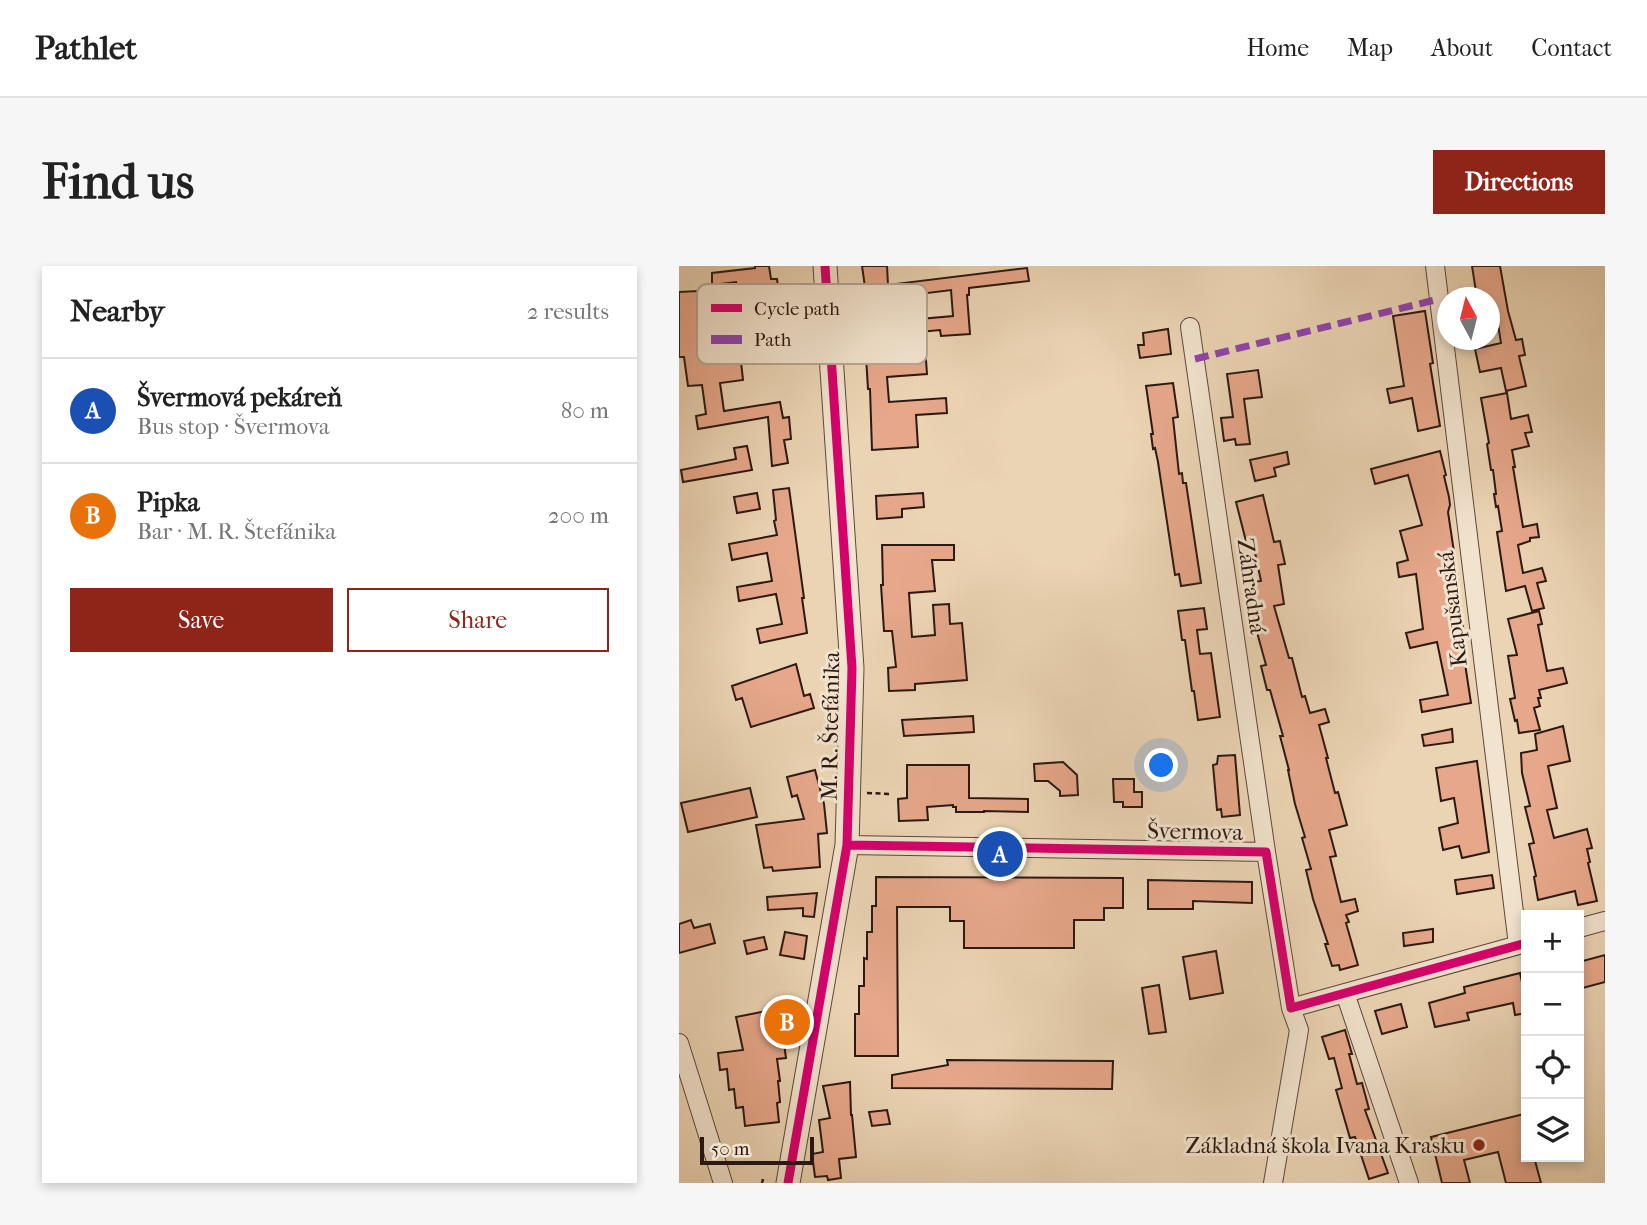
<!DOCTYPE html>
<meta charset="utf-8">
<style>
body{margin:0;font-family:"IM FELL French Canon",serif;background:#f6f6f6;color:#222}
.controls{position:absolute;right:21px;bottom:21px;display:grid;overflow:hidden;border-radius:0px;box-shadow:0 4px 10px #0003}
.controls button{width:63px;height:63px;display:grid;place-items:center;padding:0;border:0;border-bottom:2px solid #e0e0e0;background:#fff;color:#222;font:35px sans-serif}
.compass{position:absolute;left:758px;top:21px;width:63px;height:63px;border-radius:50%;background:#fff;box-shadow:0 4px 10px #0003;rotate:353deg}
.scale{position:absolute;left:21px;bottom:18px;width:114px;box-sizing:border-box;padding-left:7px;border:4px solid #2c1912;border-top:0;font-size:19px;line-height:24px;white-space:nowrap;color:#2c1912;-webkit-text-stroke:5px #f2e3ce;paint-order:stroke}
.you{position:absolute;left:483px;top:500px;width:24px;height:24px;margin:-18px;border:5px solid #fff;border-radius:50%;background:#1a73e8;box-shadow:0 0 0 10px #1a73e833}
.badge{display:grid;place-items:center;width:46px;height:46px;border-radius:50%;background:#8f2418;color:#fff;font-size:23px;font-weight:700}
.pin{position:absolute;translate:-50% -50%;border:4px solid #fff;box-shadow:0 2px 7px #0006}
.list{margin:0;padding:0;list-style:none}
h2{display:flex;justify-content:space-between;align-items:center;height:91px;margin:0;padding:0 28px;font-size:30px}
h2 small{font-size:23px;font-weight:400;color:#767676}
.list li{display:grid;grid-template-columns:46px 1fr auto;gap:21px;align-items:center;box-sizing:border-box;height:105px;padding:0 28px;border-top:2px solid #e0e0e0}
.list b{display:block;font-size:26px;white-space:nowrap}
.list p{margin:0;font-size:23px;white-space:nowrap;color:#767676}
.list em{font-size:23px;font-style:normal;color:#767676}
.actions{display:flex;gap:14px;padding:21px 28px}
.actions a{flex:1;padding:16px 0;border:2px solid #8f2418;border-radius:0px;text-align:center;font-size:24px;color:#8f2418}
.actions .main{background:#8f2418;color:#fff}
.icon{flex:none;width:38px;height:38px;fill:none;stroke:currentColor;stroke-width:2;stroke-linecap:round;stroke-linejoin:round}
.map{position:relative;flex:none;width:926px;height:917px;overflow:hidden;border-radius:0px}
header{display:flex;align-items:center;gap:42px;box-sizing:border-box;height:98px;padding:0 35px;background:#fff;border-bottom:2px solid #e0e0e0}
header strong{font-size:33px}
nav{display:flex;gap:38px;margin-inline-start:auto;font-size:24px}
.intro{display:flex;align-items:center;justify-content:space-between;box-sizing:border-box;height:168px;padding:0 42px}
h1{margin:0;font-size:49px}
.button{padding:18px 32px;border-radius:0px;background:#8f2418;color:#fff;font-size:24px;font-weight:700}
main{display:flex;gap:42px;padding:0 42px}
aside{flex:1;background:#fff;border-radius:0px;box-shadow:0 4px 10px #0003}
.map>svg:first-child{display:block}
.building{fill:#e6a78a;stroke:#2c1912;stroke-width:2}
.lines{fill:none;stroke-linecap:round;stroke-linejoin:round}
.minor-casing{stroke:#5c483a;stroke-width:20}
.tertiary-casing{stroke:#5c483a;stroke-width:25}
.path{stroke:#2c1912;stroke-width:2.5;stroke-dasharray:5 3.5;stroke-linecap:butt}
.minor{stroke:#f2e3ce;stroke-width:18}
.tertiary{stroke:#f2e3ce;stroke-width:23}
.quiet{stroke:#8e44ad;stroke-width:7;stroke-dasharray:14 7;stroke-linecap:butt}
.cycleway-casing{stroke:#f2e3ce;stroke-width:13}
.cycleway{stroke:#d6006c;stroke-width:9}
.poi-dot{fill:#8f2418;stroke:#f2e3ce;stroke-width:2.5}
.labels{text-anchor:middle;stroke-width:6;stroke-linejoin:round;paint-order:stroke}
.street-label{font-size:23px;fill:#2c1912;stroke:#f2e3ce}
.poi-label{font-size:23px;fill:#2c1912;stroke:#f2e3ce;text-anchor:end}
.key{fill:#f2e3ce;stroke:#b7a696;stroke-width:2}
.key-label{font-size:19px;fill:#2c1912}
</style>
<header>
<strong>Pathlet</strong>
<nav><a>Home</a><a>Map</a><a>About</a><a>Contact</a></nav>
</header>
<div class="intro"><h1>Find us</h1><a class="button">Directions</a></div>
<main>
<aside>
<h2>Nearby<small>2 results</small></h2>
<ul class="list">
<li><span class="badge" style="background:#1a4fb4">A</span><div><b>Švermová pekáreň</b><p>Bus stop · Švermova</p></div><em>80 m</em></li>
<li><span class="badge" style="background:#e8710a">B</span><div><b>Pipka</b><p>Bar · M. R. Štefánika</p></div><em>200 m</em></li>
</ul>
<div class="actions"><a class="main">Save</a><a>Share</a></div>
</aside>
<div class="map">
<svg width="926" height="917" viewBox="0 0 926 917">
<rect width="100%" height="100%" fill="#ebd4b4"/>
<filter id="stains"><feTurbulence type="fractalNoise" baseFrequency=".00286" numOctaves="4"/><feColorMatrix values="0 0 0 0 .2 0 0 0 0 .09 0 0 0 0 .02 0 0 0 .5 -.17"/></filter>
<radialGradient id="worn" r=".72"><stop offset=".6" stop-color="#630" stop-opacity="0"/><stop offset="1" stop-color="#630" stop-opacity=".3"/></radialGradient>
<path class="building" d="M76 0H90L92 13H98L101 36 77 39 76 24 58 26 57 16 33 19V7L76 2Z
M183 0H208L209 19 348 2 350 15 290 22V29H288L291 68 262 70 261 64 208 69 210 96 247 94 248 108 208 111 210 136 267 132 268 147 237 149 239 181 193 184 191 123H189L185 58 274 50 272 24 184 35 182 22 186 21Z
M793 0H821L829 45 837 74 843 73 846 89 840 90 847 120 827 125 822 102 801 106 796 83 822 77 817 46 810 47V32H798Z
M19 25 22 69 93 61 95 83 61 87 64 114 41 117 45 145 101 136 104 152 110 151 112 173 105 174 109 197 93 200 89 151 19 163 17 150 27 148 23 119 9 120 5 91H0V26Z
M746 45 754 97 751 98 761 160 739 165 733 132 711 137 708 123 725 120 714 50Z
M489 63 492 88 461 92 459 79H465L464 67Z
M579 104 583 131 565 133 571 178 557 179 556 173 545 175 542 152 554 151 548 108Z
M494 117 499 151 494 152 500 208 503 207 504 217H507L522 317 502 320 500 308 496 309 479 196 476 182 474 183 472 168H474L467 120Z
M828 127 832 153 849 149 853 166 846 167 850 180 833 184 836 201H834L844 261 858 258 860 271 851 272V275L839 279 844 307 863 302 867 315 858 317 865 342 853 345 846 320 827 325 818 266 823 265 819 240 817 241 815 228H817L814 204H812L808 178 810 177 802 132Z
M68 180 73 204 4 216 2 204 57 193 55 182Z
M761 185 767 209 765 210 770 231 771 239 769 246 779 313H778L786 377 783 378 792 437 743 446 741 434 769 429 758 376 731 382 727 367 744 363 737 308 720 311 718 297 729 294 721 265 743 259 729 209 696 218 692 203Z
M608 186 610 198 595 202 597 210 576 215 571 194Z
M110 222 125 332H123L128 367 81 377 78 363 103 358 97 328 60 335 58 321 93 315 88 287 53 294 50 278 98 269 95 255 97 254 94 224Z
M78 227 81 243 58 247 55 231Z
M244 227 245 241 223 243V251L198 253 197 230Z
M584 229 595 276 601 275 606 298 599 299 605 338 595 340 610 392H613L623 431 626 430 631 447 646 443 650 456 640 459 649 492H647L656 527 659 526 668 559 650 564 657 590 651 591 662 636 676 633 679 645 667 649 670 656 667 657 679 699 661 704 660 699 653 700 646 678H649L634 633 627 604 632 603 623 572 626 571 616 538 609 504H610L601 470H604L591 424H588L582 400 587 399 576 359 580 358 573 316 582 315 575 282 569 283 557 236Z
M203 279H275V294H253L256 325 230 327 233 371 256 369 254 339 270 338 271 358 283 357 288 414 236 418V424L210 425 209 402 217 401 213 365H205L202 319H204Z
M525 342 528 363 518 364 521 388 532 387 541 451 519 454 515 425H513L506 374H503L499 345Z
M860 345 863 358 859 359 868 405 884 402 888 417 860 424 862 432H859L861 440 855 442 861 464 840 467 838 454 836 455 831 433 836 432 829 390 838 389 829 353Z
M117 398 125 430 131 428 135 442 72 461 63 432 57 434 53 420Z
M294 450 295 466 225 470 223 454Z
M884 460 891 495 869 500 878 542 868 544 875 572 908 563 913 582 908 583 911 596 909 597 918 635 899 639 896 625 859 634 855 611 857 610 850 578 855 577 846 541 851 540 843 507 842 487 858 484 856 468Z
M773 463 774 476 745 480 743 469Z
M556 489 561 549 543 551 542 543 538 544 534 499 538 498 539 490Z
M798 495 810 586 783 592 780 580 764 584 760 562 779 557 775 532 762 535 757 502Z
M384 496 398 509 399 529 381 530V525L369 515H356L355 498Z
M228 499H290V532L349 533V546L305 545V546H277V541H274V539L248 541 249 554 220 555 219 533 228 532Z
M136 504 145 538 148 567 139 568 141 601 94 605 93 601 85 602 77 559 125 553 118 529 113 531 108 511Z
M434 513H455V526H463V541H444V536H435Z
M71 522 78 551 9 566 2 537Z
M813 609 815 622 778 628 776 614Z
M197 611 444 612V642H425V654H395V682H285V655H271V641H218L219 790H176V748H180V720H185V692L188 693V666H193V640H197Z
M469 614 573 616V637L514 635V643H469Z
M138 627 135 651 124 650V642L89 644 88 631Z
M12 654 15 662 31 658 36 677 0 687V658Z
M754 663V676L725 680 724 667Z
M106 666 128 670 125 693 101 689Z
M85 671 88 683 68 688 65 675Z
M537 685 544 727 511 733 504 691Z
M926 689V716L900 723V696Z
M841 707 847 735V747L836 749 834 737 788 747 790 754 756 761 750 737 786 727 785 721Z
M480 719 487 766 470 768 463 722Z
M722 738 728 761 703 768 696 745Z
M119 739 115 771 104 770 107 792 98 793 101 815H99L101 836 98 837 100 856 66 860 64 841 57 842 55 823 50 824 48 803 41 804 39 787 64 784 57 751Z
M666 764 673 788H670L678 818 683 817 690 843 686 844 709 907 690 913 676 871 671 872 657 824 663 822 655 792 650 793 643 771Z
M268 794 434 795 433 823 213 822V809L269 799Z
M171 816 172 849H173L177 891 160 893 162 912 149 914 148 910 136 911 133 888 144 886 140 854 151 852 144 820Z
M208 844 211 858 193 860 190 846Z
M845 848 847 858V891H855L862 917H827L819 886 785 894 791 917H763L752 871Z"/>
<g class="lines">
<g class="minor-casing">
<path id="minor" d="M756 0 839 679
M511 61 587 586
M168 579 587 586 612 742 847 677
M900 662 926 655
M666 727 730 917
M0 777 44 917
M594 917 620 764 612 742"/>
</g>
<g class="tertiary-casing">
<path id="tertiary" d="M109 917 168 579 173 402 146 0"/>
</g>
<path class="path" d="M188 527 212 528
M83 917 84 913"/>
<use href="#minor" class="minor"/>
<use href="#tertiary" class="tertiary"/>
<path class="quiet" d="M516 93 760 33"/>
<g class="cycleway-casing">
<path id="cycleway" d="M168 579 587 586 612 742 847 677
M109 917 168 579 173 402 146 0"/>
</g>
<use href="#cycleway" class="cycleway"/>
</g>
<circle class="poi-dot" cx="800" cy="879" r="7"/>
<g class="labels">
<g class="street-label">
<text transform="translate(573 320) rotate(82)" y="8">Záhradná</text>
<text transform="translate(773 343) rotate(-97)" y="8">Kapušanská</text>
<text transform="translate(151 460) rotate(-89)" y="8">M. R. Štefánika</text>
<text transform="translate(516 565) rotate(1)" y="8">Švermova</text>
</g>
<g class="poi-label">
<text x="786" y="887">Základná škola Ivana Krasku</text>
</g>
</g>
<rect x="18" y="18" width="230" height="80" rx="10" class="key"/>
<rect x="32" y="38" width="31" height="8" fill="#d6006c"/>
<rect x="32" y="69" width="31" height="9" fill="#8e44ad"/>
<g class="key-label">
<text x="75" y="49">Cycle path</text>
<text x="75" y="80">Path</text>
</g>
<rect width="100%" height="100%" filter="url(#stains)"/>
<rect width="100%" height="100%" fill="url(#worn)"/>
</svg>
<div class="controls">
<button>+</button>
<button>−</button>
<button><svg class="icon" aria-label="locate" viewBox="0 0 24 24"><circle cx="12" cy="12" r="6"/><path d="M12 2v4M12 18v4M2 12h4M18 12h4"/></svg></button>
<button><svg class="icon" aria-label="layers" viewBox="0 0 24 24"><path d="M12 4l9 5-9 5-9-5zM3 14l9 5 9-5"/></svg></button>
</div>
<svg class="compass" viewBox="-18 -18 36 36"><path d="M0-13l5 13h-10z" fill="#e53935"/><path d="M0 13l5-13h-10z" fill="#767676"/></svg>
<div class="scale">50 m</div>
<div class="you"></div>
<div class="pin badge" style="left:321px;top:588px;background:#1a4fb4">A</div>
<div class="pin badge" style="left:108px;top:756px;background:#e8710a">B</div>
</div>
</main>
